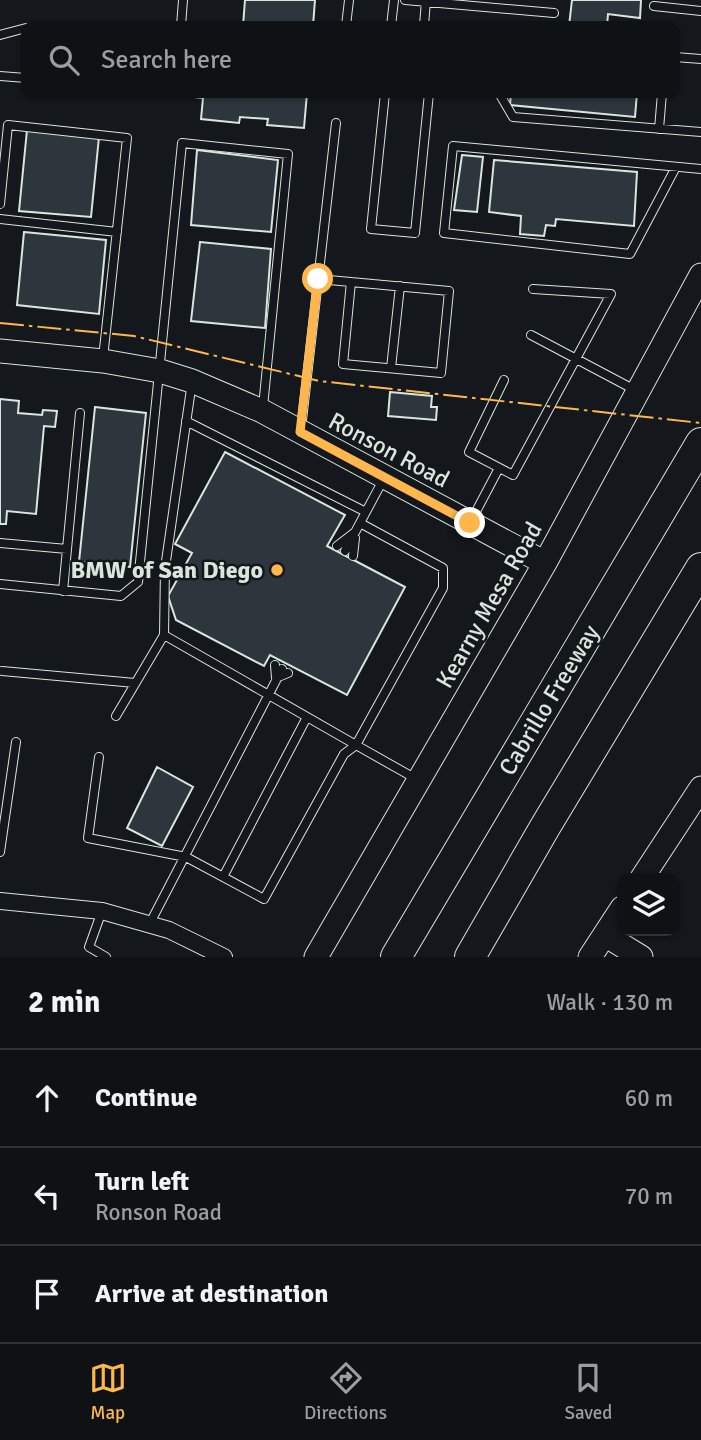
<!DOCTYPE html>
<meta charset="utf-8">
<style>
body{margin:0;font-family:Signika,sans-serif;background:#1d2022;color:#f1f3f6}
.controls{position:absolute;right:21px;bottom:21px;display:grid;overflow:hidden;border-radius:14px;box-shadow:0 2px 5px #0004}
.controls button{width:63px;height:63px;display:grid;place-items:center;padding:0;border:0;border-bottom:2px solid #2f3234;background:#0f1215;color:#f1f3f6;font:35px sans-serif}
.stop{position:absolute;width:21px;height:21px;margin:-16px;border:5px solid #ffb74d;border-radius:50%;background:#fff}
.stop.end{background:#ffb74d;border-color:#fff;box-shadow:0 2px 7px #0008}
.list{margin:0;padding:0;list-style:none}
h2{display:flex;justify-content:space-between;align-items:center;height:91px;margin:0;padding:0 28px;font-size:30px}
h2 small{font-size:23px;font-weight:400;color:#9b9ea0}
.list li{display:grid;grid-template-columns:46px 1fr auto;gap:21px;align-items:center;box-sizing:border-box;height:98px;padding:0 28px;border-top:2px solid #2f3234}
.list b{display:block;font-size:26px;white-space:nowrap}
.list p{margin:0;font-size:23px;white-space:nowrap;color:#9b9ea0}
.list em{font-size:23px;font-style:normal;color:#9b9ea0}
.icon{flex:none;width:38px;height:38px;fill:none;stroke:currentColor;stroke-width:2;stroke-linecap:round;stroke-linejoin:round}
.map{position:relative;flex:none;width:701px;height:957px;overflow:hidden}
.search{position:absolute;background:#0f1215;box-shadow:0 2px 5px #0004;left:21px;right:21px;top:21px;height:77px;display:flex;align-items:center;gap:18px;box-sizing:border-box;padding:0 24px;border-radius:14px;color:#9b9ea0;font-size:26px}
.sheet{height:385px;background:#0f1215}
nav{display:flex;justify-content:space-around;align-items:center;box-sizing:border-box;height:98px;border-top:2px solid #2f3234;background:#0f1215;font-size:19px;color:#9b9ea0}
nav a{display:grid;justify-items:center;gap:4px}
nav .on{color:#ffb74d}
.map>svg:first-child{display:block}
.building{fill:#2c363c;stroke:#d8e6dc;stroke-width:2}
.lines{fill:none;stroke-linecap:round;stroke-linejoin:round}
.lane-casing{stroke:#d8e6dc;stroke-width:10}
.street-casing{stroke:#d8e6dc;stroke-width:18}
.secondary-casing{stroke:#d8e6dc;stroke-width:25}
.highway-casing{stroke:#d8e6dc;stroke-width:32}
.lane{stroke:#14181c;stroke-width:8}
.street{stroke:#14181c;stroke-width:16}
.secondary{stroke:#14181c;stroke-width:23}
.highway{stroke:#14181c;stroke-width:30}
.power{stroke:#ffb74d;stroke-width:2;stroke-dasharray:24 5 3.5 5;stroke-linecap:butt}
.route{stroke:#ffb74d;stroke-width:9}
.poi-dot{fill:#ffb74d;stroke:#14181c;stroke-width:2.5}
.labels{text-anchor:middle;stroke-width:5;stroke-linejoin:round;paint-order:stroke}
.street-label{font-size:24px;fill:#d8e6dc;stroke:#14181c}
.poi-label{font-size:24px;font-weight:bold;fill:#d8e6dc;stroke:#14181c;text-anchor:end}
</style>
<div class="map">
<svg width="701" height="957" viewBox="0 0 701 957">
<rect width="100%" height="100%" fill="#14181c"/>
<path class="building" d="M245 0H315L313 26H243Z
M572 0H641L640 18 608 14 607 26H569Z
M186 93H307L304 128 267 125 268 119 240 117 239 123 201 119 203 98 186 96Z
M511 93H637L635 117 510 105Z
M27 130 99 137 91 217 19 211Z
M197 150 278 160 271 232 191 225Z
M462 155 483 157 477 212 454 210Z
M494 160 637 172 634 226 556 219 555 226 546 225 544 236 520 234 521 216 489 212Z
M24 232 106 240 99 314 17 305Z
M200 242 271 249 265 328 191 321Z
M390 392 432 396 431 407H437L436 420 388 416Z
M0 399 19 401 18 413 42 415 43 410 57 411 55 427 44 426 36 514 7 511 6 524H0Z
M95 407 146 413 130 567 79 562Z
M225 452 345 515 327 546 405 587 347 695 270 655 264 666 176 620 168 596 192 553 175 544Z
M157 767 193 787 162 846 127 828Z"/>
<g class="lines">
<g class="lane-casing">
<path id="lane" d="M405 0 554 13
M654 6 701 11
M181 26 183 0
M346 26 349 0
M391 26 394 0
M424 26 426 0
M0 35 26 28
M675 57 701 59
M0 76 26 78
M385 93 371 229 415 233 429 93
M499 93 513 117 701 132
M659 129 662 93
M676 167 630 254 444 233 453 146 701 169
M0 204 8 125 127 138 103 358
M0 219 117 232
M318 279 449 291 441 373 343 364 351 282
M531 335 635 390
M391 368 400 286
M504 380 469 452 513 475 611 294 533 289
M186 421 366 512
M301 429 336 123
M471 521 499 468
M360 523 443 568V588L356 745 418 780
M0 543 67 549 63 591
M337 546 354 533
M67 549 80 413
M345 551 383 480
M353 556 355 538
M0 584 121 596 138 582 182 143 288 154 263 407
M275 665 276 678 288 673
M2 671 135 683
M116 716 164 635
M99 757 88 838 186 857 264 899 344 754 356 745 164 635 165 568 192 382
M0 852 16 742
M223 877 307 717
M102 911 89 947 106 957
M149 925 282 669"/>
</g>
<g class="street-casing">
<path id="street" d="M0 901 102 911 169 930 224 957"/>
</g>
<g class="secondary-casing">
<path id="secondary" d="M0 351 103 361 160 371 192 381 262 411 545 563
M642 878 701 788
M605 935 641 957
M316 957 545 563 701 275
M590 957 622 908"/>
</g>
<g class="highway-casing">
<path id="highway" d="M396 957 701 443
M470 957 545 827 701 568"/>
</g>
<use href="#lane" class="lane"/>
<use href="#street" class="street"/>
<use href="#secondary" class="secondary"/>
<use href="#highway" class="highway"/>
<path class="power" d="M0 323 134 336 319 381 701 423"/>
</g>
<g class="lines">
<path class="route" d="M318 279 300 432 470 523"/>
</g>
<circle class="poi-dot" cx="277" cy="570" r="7"/>
<g class="labels">
<g class="street-label">
<text transform="translate(389 450) rotate(28)" y="8">Ronson Road</text>
<text transform="translate(489 605) rotate(-60)" y="8">Kearny Mesa Road</text>
<text transform="translate(549 700) rotate(-59)" y="8">Cabrillo Freeway</text>
</g>
<g class="poi-label">
<text x="263" y="578">BMW of San Diego</text>
</g>
</g>
</svg>
<div class="controls">
<button><svg class="icon" aria-label="layers" viewBox="0 0 24 24"><path d="M12 4l9 5-9 5-9-5zM3 14l9 5 9-5"/></svg></button>
</div>
<div class="stop" style="left:318px;top:279px"></div>
<div class="stop end" style="left:470px;top:523px"></div>
<div class="search"><svg class="icon" aria-label="search" viewBox="0 0 24 24"><circle cx="10" cy="10" r="6"/><path d="M15 15l6 6"/></svg>Search here</div>
</div>
<section class="sheet">
<h2>2 min<small>Walk · 130 m</small></h2>
<ul class="list">
<li><svg class="icon" aria-label="ahead" viewBox="0 0 24 24"><path d="M12 20V5M6 11l6-6 6 6"/></svg><div><b>Continue</b></div><em>60 m</em></li>
<li><svg class="icon" aria-label="left" viewBox="0 0 24 24"><path d="M17 20v-9H6M10 6l-5 5 5 5"/></svg><div><b>Turn left</b><p>Ronson Road</p></div><em>70 m</em></li>
<li><svg class="icon" aria-label="arrive" viewBox="0 0 24 24"><path d="M6 21V4h12l-3 4 3 4H6"/></svg><div><b>Arrive at destination</b></div></li>
</ul>
</section>
<nav>
<a class="on"><svg class="icon" aria-label="map" viewBox="0 0 24 24"><path d="M3 6l6-2 6 2 6-2v14l-6 2-6-2-6 2zM9 4v14M15 6v14"/></svg>Map</a>
<a><svg class="icon" aria-label="directions" viewBox="0 0 24 24"><path d="M12 3l9 9-9 9-9-9zM9 14v-3h6M13 9l2 2-2 2"/></svg>Directions</a>
<a><svg class="icon" aria-label="saved" viewBox="0 0 24 24"><path d="M7 4h10v16l-5-4-5 4z"/></svg>Saved</a>
</nav>
